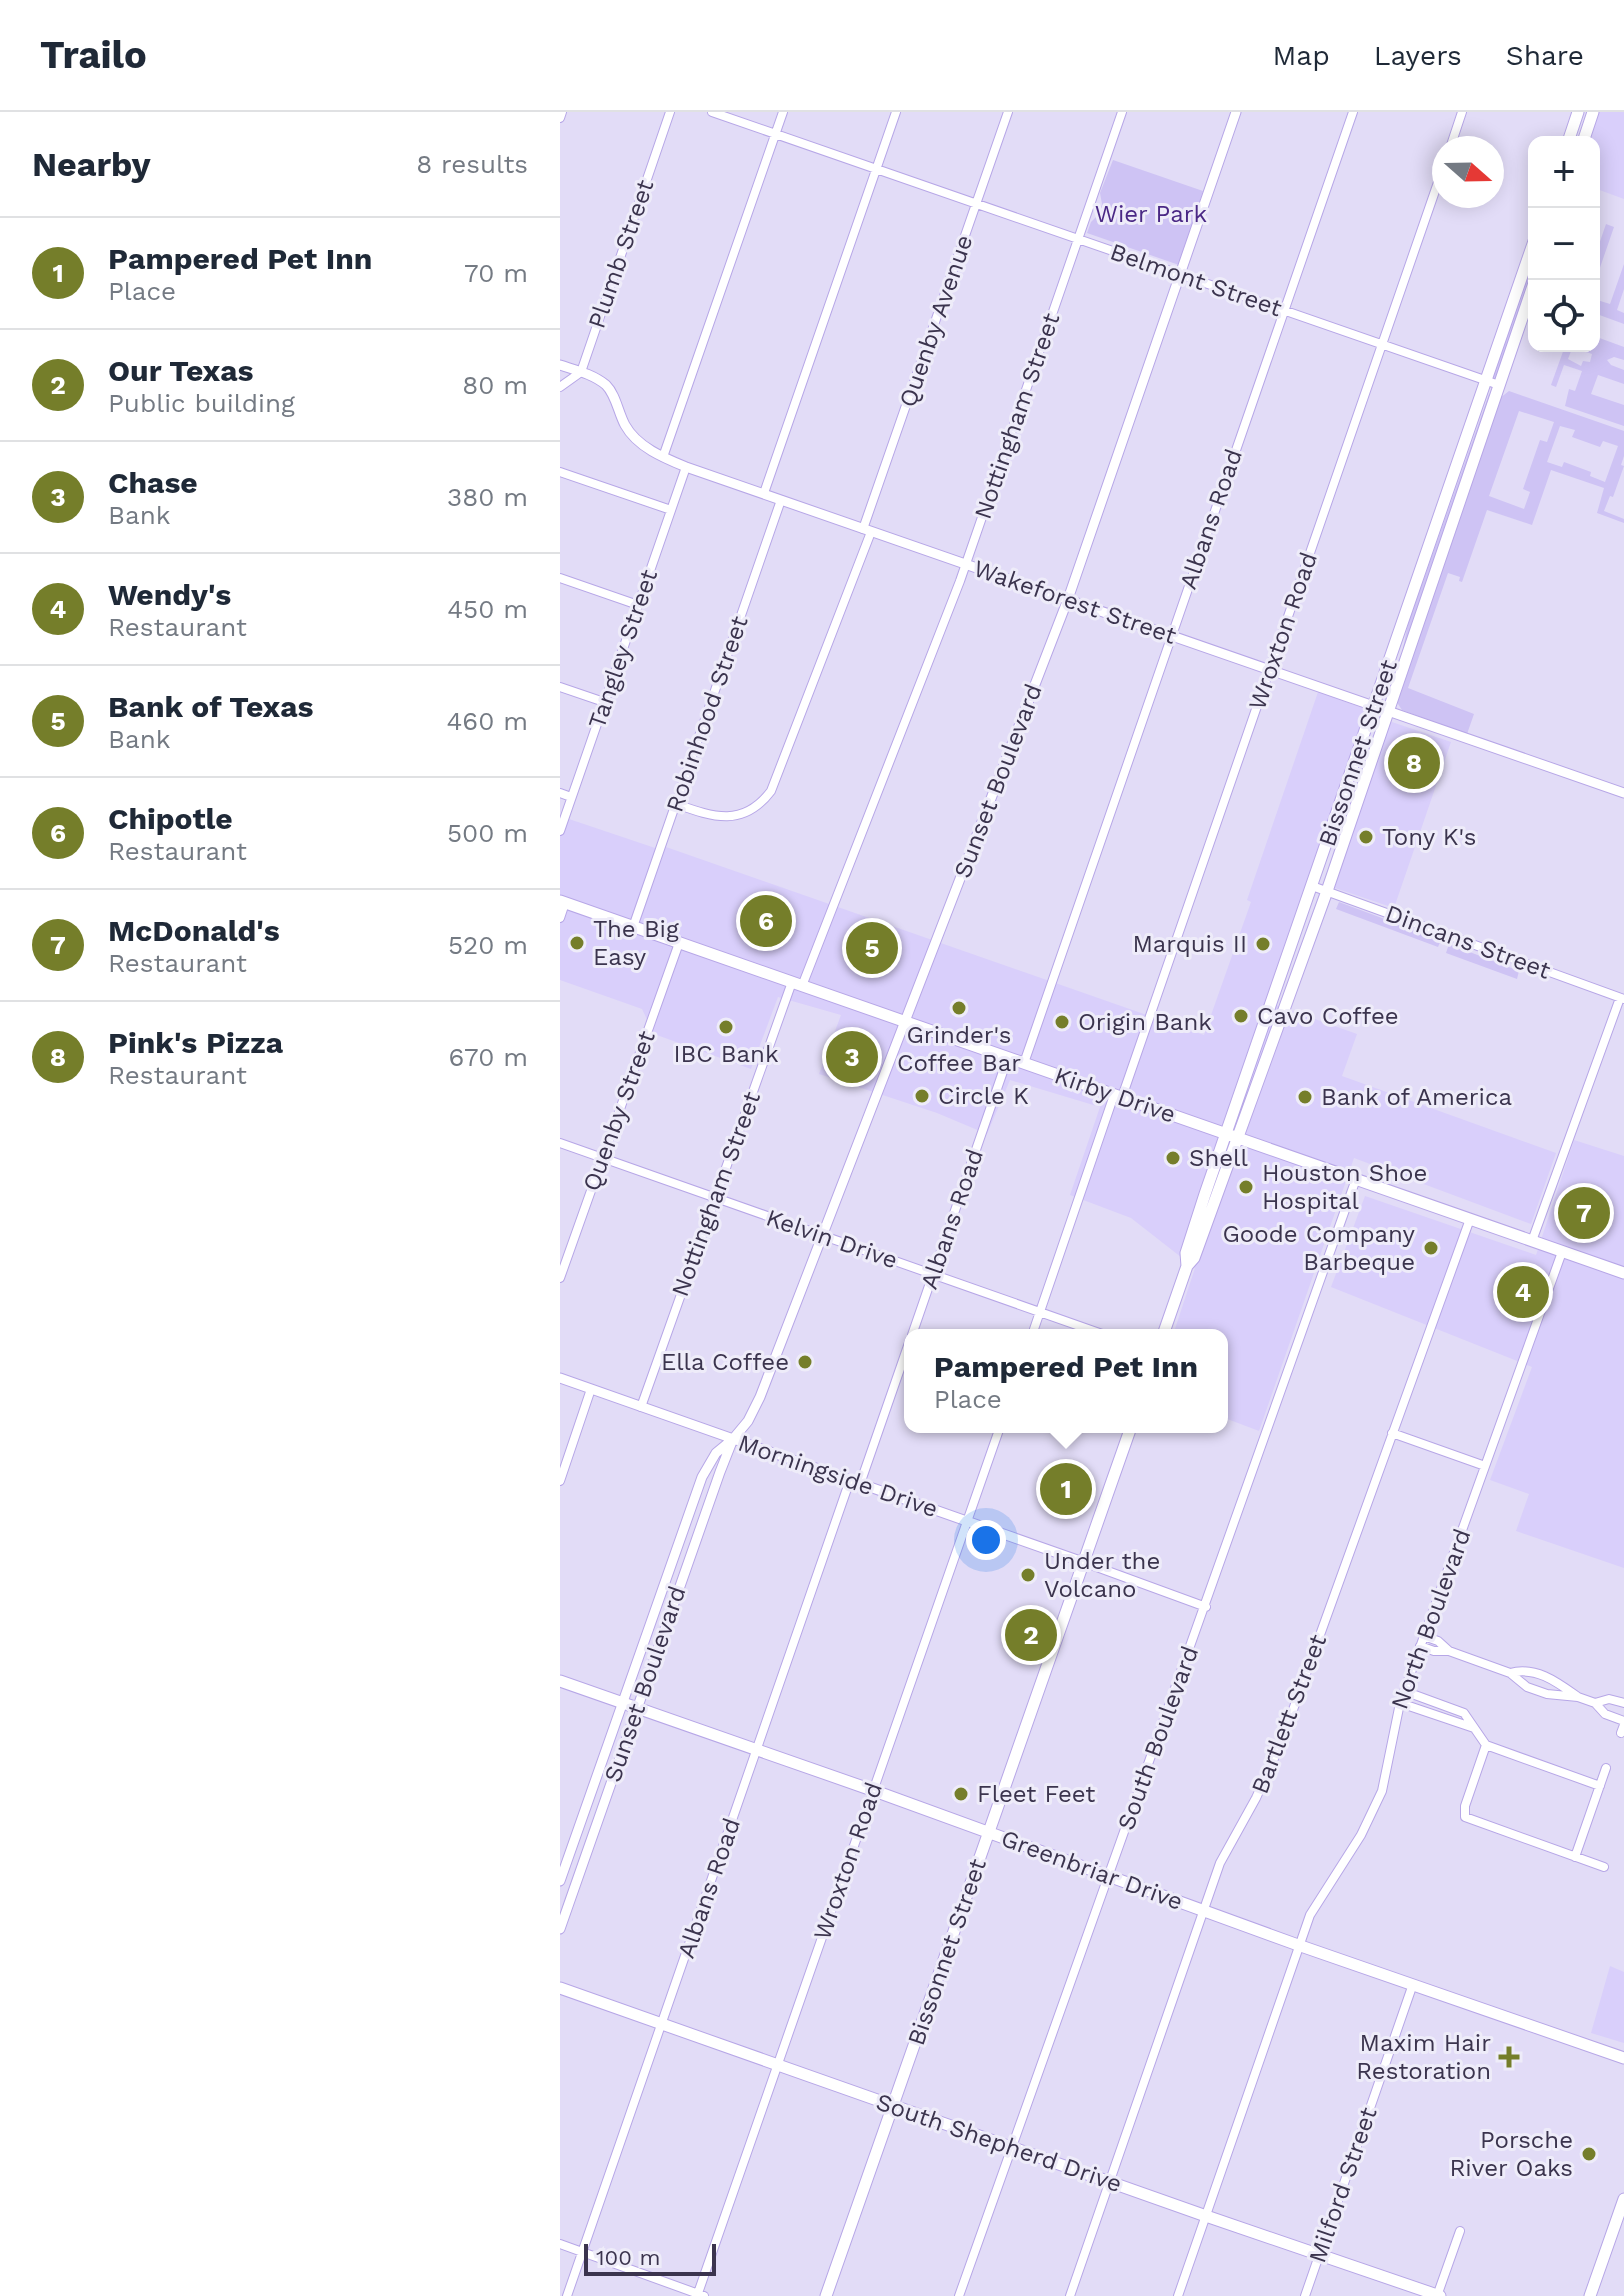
<!DOCTYPE html>
<meta charset="utf-8">
<style>
body{margin:0;font-family:"Work Sans",sans-serif;background:#f2f2f3;color:#1f2937}
.controls{position:absolute;right:24px;top:24px;display:grid;overflow:hidden;border-radius:16px;box-shadow:0 4px 20px #0003}
.controls button{width:72px;height:72px;display:grid;place-items:center;padding:0;border:0;border-bottom:2px solid #e0e1e3;background:#fff;color:#1f2937;font:40px sans-serif}
.compass{position:absolute;left:872px;top:24px;width:72px;height:72px;border-radius:50%;background:#fff;box-shadow:0 4px 20px #0003;rotate:110deg}
.scale{position:absolute;left:24px;bottom:20px;width:132px;box-sizing:border-box;padding-left:8px;border:4px solid #3b344e;border-top:0;font-size:22px;line-height:28px;white-space:nowrap;color:#3b344e;-webkit-text-stroke:6px #eeecf9;paint-order:stroke}
.you{position:absolute;left:426px;top:1428px;width:28px;height:28px;margin:-20px;border:6px solid #fff;border-radius:50%;background:#1a73e8;box-shadow:0 0 0 12px #1a73e833}
.badge{display:grid;place-items:center;width:52px;height:52px;border-radius:50%;background:#757e2a;color:#fff;font-size:26px;font-weight:700}
.pin{position:absolute;translate:-50% -50%;border:4px solid #fff;box-shadow:0 2px 8px #0006}
.popup{position:absolute;left:344px;top:1217px;width:324px;height:104px;box-sizing:border-box;display:grid;place-content:center;border-radius:16px;background:#fff;filter:drop-shadow(0 2px 6px #0005);font-size:26px;white-space:nowrap;color:#747a83}
.popup b{font-size:30px;color:#1f2937}
.popup::after{content:'';position:absolute;left:50%;top:100%;margin-left:-16px;border:16px solid transparent;border-top-color:#fff}
.list{margin:0;padding:0;list-style:none}
h2{display:flex;justify-content:space-between;align-items:center;height:104px;margin:0;padding:0 32px;font-size:34px}
h2 small{font-size:26px;font-weight:400;color:#747a83}
.list li{display:grid;grid-template-columns:52px 1fr auto;gap:24px;align-items:center;box-sizing:border-box;height:112px;padding:0 32px;border-top:2px solid #e0e1e3}
.list b{display:block;font-size:30px;white-space:nowrap}
.list p{margin:0;font-size:26px;white-space:nowrap;color:#747a83}
.list em{font-size:26px;font-style:normal;color:#747a83}
.icon{flex:none;width:44px;height:44px;fill:none;stroke:currentColor;stroke-width:2;stroke-linecap:round;stroke-linejoin:round}
.map{position:relative;flex:none;width:1064px;height:2184px;overflow:hidden}
header{display:flex;align-items:center;gap:48px;box-sizing:border-box;height:112px;padding:0 40px;background:#fff;border-bottom:2px solid #e0e1e3}
header strong{font-size:38px}
nav{display:flex;gap:44px;margin-inline-start:auto;font-size:28px}
main{display:flex}
aside{flex:1;background:#fff}
.map>svg:first-child{display:block}
.built{fill:#d9cffb}
.green{fill:#cec3f4;fill-rule:evenodd}
.lines{fill:none;stroke-linecap:round;stroke-linejoin:round}
.minor-casing{stroke:#b7a7e7;stroke-width:10}
.tertiary-casing{stroke:#b7a7e7;stroke-width:11}
.secondary-casing{stroke:#b7a7e7;stroke-width:13}
.minor{stroke:#fff;stroke-width:8}
.tertiary{stroke:#fff;stroke-width:9}
.secondary{stroke:#fff;stroke-width:11}
.poi-dot{fill:#757e2a;stroke:#eeecf9;stroke-width:3}
.labels{text-anchor:middle;stroke-width:6;stroke-linejoin:round;paint-order:stroke}
.park-label{font-size:24px;fill:#4a2885;stroke:#eeecf9}
.street-label{font-size:24px;fill:#3b344e;stroke:#eeecf9}
.poi-label{font-size:24px;fill:#3b344e;stroke:#eeecf9;text-anchor:start}
</style>
<header>
<strong>Trailo</strong>
<nav><a>Map</a><a>Layers</a><a>Share</a></nav>
</header>
<main>
<aside>
<h2>Nearby<small>8 results</small></h2>
<ul class="list">
<li><span class="badge">1</span><div><b>Pampered Pet Inn</b><p>Place</p></div><em>70 m</em></li>
<li><span class="badge">2</span><div><b>Our Texas</b><p>Public building</p></div><em>80 m</em></li>
<li><span class="badge">3</span><div><b>Chase</b><p>Bank</p></div><em>380 m</em></li>
<li><span class="badge">4</span><div><b>Wendy's</b><p>Restaurant</p></div><em>450 m</em></li>
<li><span class="badge">5</span><div><b>Bank of Texas</b><p>Bank</p></div><em>460 m</em></li>
<li><span class="badge">6</span><div><b>Chipotle</b><p>Restaurant</p></div><em>500 m</em></li>
<li><span class="badge">7</span><div><b>McDonald's</b><p>Restaurant</p></div><em>520 m</em></li>
<li><span class="badge">8</span><div><b>Pink's Pizza</b><p>Restaurant</p></div><em>670 m</em></li>
</ul>
</aside>
<div class="map">
<svg width="1064" height="2184" viewBox="0 0 1064 2184">
<rect width="100%" height="100%" fill="#e2dcf7"/>
<path class="built" d="M1038 0H1064V87L1034 76V30H1028Z
M758 580 808 598 707 890 797 922 782 964 996 1041 971 1112 794 1046 699 1319 662 1305V1223H613L635 1156 571 1106 510 1083 540 995 450 968 427 1022 377 1001 259 962 281 903 218 885 191 957 94 922 82 897 0 868V716L5 717 9 707 104 739 106 735 644 923 691 790 687 788Z
M829 609 891 630 834 796 772 775Z
M1014 1028 1064 1044V1456L956 1419 969 1382 930 1368 972 1255 771 1175 805 1084 976 1143Z
M1050 1854 1064 1860V1931L1031 1921Z"/>
<path class="green" d="M553 48 643 79 619 153 527 121 531 110 539 102 542 92 540 81Z
M1046 112 1054 115 1034 173V147Z
M974 142V160L937 267 934 268 932 266Z
M1064 152V177L1057 198 1064 201V212L1034 201V187L1050 192Z
M1034 224 1064 235V248L1054 245 1047 248 1051 253 1064 258V272L1038 263 1031 282 1064 293V314L1005 294 1009 277 1015 279 1022 259 1004 253 996 275 991 273 1005 234H1013L1008 247 1021 254 1023 249 1030 250 1032 242 1026 240 1028 234H1034Z
M949 279 1064 319V344L1061 353 1064 354 1053 385 1050 384 1044 399 1064 407V411L1037 401 1044 376 991 358 972 413 927 398 902 470 899 469 900 465 888 461 848 576 914 602 907 622 842 598 836 589 940 286ZM959 299 994 310 987 330 980 328 963 377 970 380 964 397 929 384ZM1000 314 1015 318 1012 325 1040 335 1043 329 1058 334 1045 370 1030 364 1031 360 1004 350 1002 355 987 350Z
M929 282 930 285 841 546 848 512Z
M779 790 881 828 878 835 776 797Z
M889 832 959 859 957 867 886 841Z"/>
<g class="lines">
<g class="minor-casing">
<path id="minor" d="M152 0 939 273
M0 6 2 0
M890 36 902 0
M0 275 21 260 110 0
M103 345 223 0
M0 360 111 398
M204 381 336 0
M303 417 448 0
M0 466 78 493
M0 575 44 590
M0 681 11 685
M116 692C153 705 183 716 211 679L311 420
M0 719 126 355
M752 774 1064 887
M0 806 5 791
M73 815 221 388
M242 874 400 469 562 0
M464 951 793 0
M562 985 884 53
M0 1031 545 1223
M972 1129 1060 886
M0 1166 119 831
M352 1223 448 945
M472 1223 554 983
M81 1295 232 870
M832 1321 925 1354
M0 1369 31 1277
M300 1372 350 1228
M523 1450 646 1495
M864 1524 878 1529 889 1539 950 1561 967 1575 987 1582 1018 1585 1035 1591 1045 1602 1064 1609
M860 1534 874 1539H889
M950 1561C976 1554 997 1570 1018 1585
M844 1579 904 1601 926 1633 1040 1674
M840 1591 914 1616
M1035 1591 1049 1587 1064 1591
M1061 1621 1064 1613
M926 1633 905 1694V1705L1044 1755
M1015 1745 1046 1656
M0 2132 144 2184
M7 2184 290 1368
M137 2184 440 1315
M399 2184 796 1067
M510 2184 660 1751 696 1686 721 1631 910 1107
M618 2184 750 1803 801 1723 822 1679 840 1591 1002 1140
M745 2184 853 1872
M877 2184 900 2119"/>
</g>
<g class="tertiary-casing">
<path id="tertiary" d="M0 253C15 258 33 262 46 273 56 283 58 300 65 313 77 335 104 346 126 355L1064 681
M0 1266 523 1450
M0 1769 142 1365 156 1341 173 1327
M0 1817 160 1360 173 1327 188 1309 200 1285 508 487 676 0"/>
</g>
<g class="secondary-casing">
<path id="secondary" d="M1008 30 1018 0
M1023 30 1033 0
M0 789 1064 1161
M627 1154 634 1146 767 779 974 171
M603 1223 627 1154 626 1141 645 1082 974 129
M0 1569 312 1678 738 1833 1064 1946
M0 1876 646 2104 880 2184
M266 2184 571 1315
M1030 2184 1064 2087"/>
</g>
<use href="#minor" class="minor"/>
<use href="#tertiary" class="tertiary"/>
<use href="#secondary" class="secondary"/>
</g>
<g class="poi-dot">
<circle cx="806" cy="725" r="8"/>
<circle cx="17" cy="831" r="8"/>
<circle cx="703" cy="832" r="8"/>
<circle cx="399" cy="896" r="8"/>
<circle cx="681" cy="904" r="8"/>
<circle cx="502" cy="910" r="8"/>
<circle cx="166" cy="915" r="8"/>
<circle cx="362" cy="984" r="8"/>
<circle cx="745" cy="985" r="8"/>
<circle cx="613" cy="1046" r="8"/>
<circle cx="686" cy="1075" r="8"/>
<circle cx="871" cy="1136" r="8"/>
<circle cx="245" cy="1250" r="8"/>
<circle cx="468" cy="1463" r="8"/>
<circle cx="401" cy="1682" r="8"/>
<path d="M945 1933h8v8h8v8h-8v8h-8v-8h-8v-8h8z"/>
<circle cx="1029" cy="2042" r="8"/>
</g>
<g class="labels">
<g class="park-label">
<text x="591" y="110">Wier Park</text>
</g>
<g class="street-label">
<text transform="translate(61 142) rotate(-71)" y="8">Plumb Street</text>
<text transform="translate(636 168) rotate(19)" y="8">Belmont Street</text>
<text transform="translate(376 209) rotate(-71)" y="8">Quenby Avenue</text>
<text transform="translate(457 304) rotate(-71)" y="8">Nottingham Street</text>
<text transform="translate(651 407) rotate(-71)" y="8">Albans Road</text>
<text transform="translate(515 490) rotate(19)" y="8">Wakeforest Street</text>
<text transform="translate(723 519) rotate(-71)" y="8">Wroxton Road</text>
<text transform="translate(63 537) rotate(-71)" y="8">Tangley Street</text>
<text transform="translate(147 602) rotate(-71)" y="8">Robinhood Street</text>
<text transform="translate(798 641) rotate(-71)" y="8">Bissonnet Street</text>
<text transform="translate(438 669) rotate(-69)" y="8">Sunset Boulevard</text>
<text transform="translate(908 830) rotate(20)" y="8">Dincans Street</text>
<text transform="translate(555 983) rotate(19)" y="8">Kirby Drive</text>
<text transform="translate(59 999) rotate(-70)" y="8">Quenby Street</text>
<text transform="translate(156 1082) rotate(-70)" y="8">Nottingham Street</text>
<text transform="translate(392 1107) rotate(-71)" y="8">Albans Road</text>
<text transform="translate(272 1127) rotate(19)" y="8">Kelvin Drive</text>
<text transform="translate(278 1364) rotate(19)" y="8">Morningside Drive</text>
<text transform="translate(871 1507) rotate(-70)" y="8">North Boulevard</text>
<text transform="translate(85 1572) rotate(-71)" y="8">Sunset Boulevard</text>
<text transform="translate(729 1602) rotate(-69)" y="8">Bartlett Street</text>
<text transform="translate(598 1626) rotate(-70)" y="8">South Boulevard</text>
<text transform="translate(288 1749) rotate(-71)" y="8">Wroxton Road</text>
<text transform="translate(532 1758) rotate(20)" y="8">Greenbriar Drive</text>
<text transform="translate(149 1776) rotate(-71)" y="8">Albans Road</text>
<text transform="translate(387 1840) rotate(-71)" y="8">Bissonnet Street</text>
<text transform="translate(439 2031) rotate(19)" y="8">South Shepherd Drive</text>
<text transform="translate(783 2073) rotate(-71)" y="8">Milford Street</text>
</g>
<g class="poi-label">
<text x="822" y="733">Tony K's</text>
<text x="33" y="825">The Big<tspan x="33" dy="28">Easy</tspan></text>
<text x="687" y="840" text-anchor="end">Marquis II</text>
<text x="697" y="912">Cavo Coffee</text>
<text x="518" y="918">Origin Bank</text>
<text x="399" y="931" text-anchor="middle">Grinder's<tspan x="399" dy="28">Coffee Bar</tspan></text>
<text x="166" y="950" text-anchor="middle">IBC Bank</text>
<text x="378" y="992">Circle K</text>
<text x="761" y="993">Bank of America</text>
<text x="629" y="1054">Shell</text>
<text x="702" y="1069">Houston Shoe<tspan x="702" dy="28">Hospital</tspan></text>
<text x="855" y="1130" text-anchor="end">Goode Company<tspan x="855" dy="28">Barbeque</tspan></text>
<text x="229" y="1258" text-anchor="end">Ella Coffee</text>
<text x="484" y="1457">Under the<tspan x="484" dy="28">Volcano</tspan></text>
<text x="417" y="1690">Fleet Feet</text>
<text x="931" y="1939" text-anchor="end">Maxim Hair<tspan x="931" dy="28">Restoration</tspan></text>
<text x="1013" y="2036" text-anchor="end">Porsche<tspan x="1013" dy="28">River Oaks</tspan></text>
</g>
</g>
</svg>
<div class="controls">
<button>+</button>
<button>−</button>
<button><svg class="icon" aria-label="locate" viewBox="0 0 24 24"><circle cx="12" cy="12" r="6"/><path d="M12 2v4M12 18v4M2 12h4M18 12h4"/></svg></button>
</div>
<svg class="compass" viewBox="-18 -18 36 36"><path d="M0-13l5 13h-10z" fill="#e53935"/><path d="M0 13l5-13h-10z" fill="#747a83"/></svg>
<div class="scale">100 m</div>
<div class="you"></div>
<div class="pin badge" style="left:506px;top:1377px">1</div>
<div class="popup"><b>Pampered Pet Inn</b>Place</div>
<div class="pin badge" style="left:471px;top:1523px">2</div>
<div class="pin badge" style="left:292px;top:945px">3</div>
<div class="pin badge" style="left:963px;top:1180px">4</div>
<div class="pin badge" style="left:312px;top:836px">5</div>
<div class="pin badge" style="left:206px;top:809px">6</div>
<div class="pin badge" style="left:1024px;top:1101px">7</div>
<div class="pin badge" style="left:854px;top:651px">8</div>
</div>
</main>
